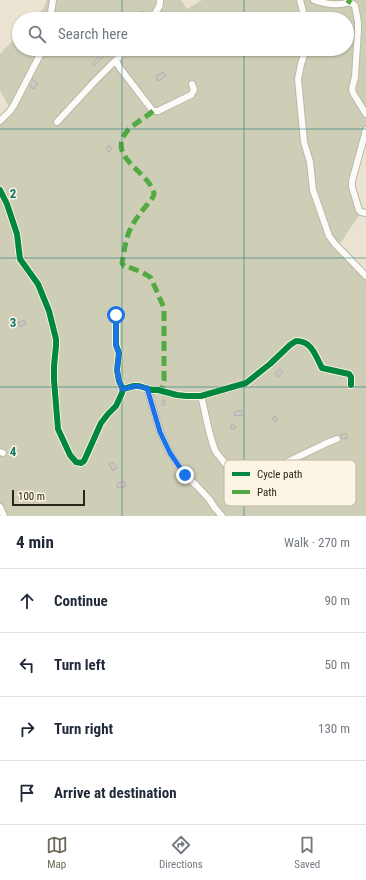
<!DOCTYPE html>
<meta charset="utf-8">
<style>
body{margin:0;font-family:"Roboto Condensed",sans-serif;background:#f6f6f7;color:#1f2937}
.scale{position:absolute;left:12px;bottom:10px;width:73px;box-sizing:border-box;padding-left:4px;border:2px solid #2a2519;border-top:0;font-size:11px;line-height:14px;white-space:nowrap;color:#2a2519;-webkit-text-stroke:3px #fdf5e3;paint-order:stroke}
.stop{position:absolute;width:12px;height:12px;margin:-9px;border:3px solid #1a73e8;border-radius:50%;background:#fff}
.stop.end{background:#1a73e8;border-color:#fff;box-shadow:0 1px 4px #0008}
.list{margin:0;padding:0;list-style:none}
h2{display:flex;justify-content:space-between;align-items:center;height:52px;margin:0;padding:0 16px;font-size:17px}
h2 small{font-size:13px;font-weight:400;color:#747a83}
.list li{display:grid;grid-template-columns:26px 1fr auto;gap:12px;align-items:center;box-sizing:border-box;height:64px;padding:0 16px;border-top:1px solid #e0e1e3}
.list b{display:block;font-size:15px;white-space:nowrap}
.list em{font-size:13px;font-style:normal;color:#747a83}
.icon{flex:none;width:22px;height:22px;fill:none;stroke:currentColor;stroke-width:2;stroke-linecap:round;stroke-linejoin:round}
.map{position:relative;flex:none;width:366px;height:516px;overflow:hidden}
.search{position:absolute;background:#fff;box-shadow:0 1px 3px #0004;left:12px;right:12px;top:12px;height:44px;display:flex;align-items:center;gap:10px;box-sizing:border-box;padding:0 14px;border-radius:22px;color:#747a83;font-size:15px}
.sheet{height:308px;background:#fff}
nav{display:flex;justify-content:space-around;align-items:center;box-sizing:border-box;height:56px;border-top:1px solid #e0e1e3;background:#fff;font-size:11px;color:#747a83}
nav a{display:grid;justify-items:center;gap:2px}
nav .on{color:#6d685a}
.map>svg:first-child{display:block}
.green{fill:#cecdb6}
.building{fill:#cfc6c3;stroke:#b7afac}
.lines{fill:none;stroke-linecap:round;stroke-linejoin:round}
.minor-casing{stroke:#bdb7aa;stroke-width:8}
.minor{stroke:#fcfbf8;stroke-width:6}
.quiet{stroke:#53aa42;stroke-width:5;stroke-dasharray:10 5;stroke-linecap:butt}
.cycleway-casing{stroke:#fdf5e3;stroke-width:8}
.cycleway{stroke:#00873e;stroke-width:6}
.route{stroke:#1a73e8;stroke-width:5}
.grid{fill:none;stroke:#0f766e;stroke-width:1;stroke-opacity:0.55}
.key{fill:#fdf5e3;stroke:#beb7a6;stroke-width:1}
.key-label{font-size:11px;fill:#2a2519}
.grid-label{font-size:13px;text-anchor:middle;font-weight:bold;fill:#0f766e;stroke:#fdf5e3;stroke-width:3;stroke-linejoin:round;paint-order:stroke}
</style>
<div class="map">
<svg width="366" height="516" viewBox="0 0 366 516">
<rect width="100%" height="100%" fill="#eae3d2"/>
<path class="green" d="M47 0H181L187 9 202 0H366V130L352 181 361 212 338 247 366 276V516H0V121L11 110 0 91V54L19 34V49H347V19H34L44 8Z"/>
<path class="building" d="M142 11 144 13 139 17 137 14Z
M101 54 104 56 94 66 92 64Z
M163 72 166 76 158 81 156 79 158 78 156 76Z
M31 79 38 83 34 89 28 85Z
M108 146 112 148 109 152 106 149Z
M24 320 26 324 20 327 18 323Z
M280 369 283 373 278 377 275 373Z
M162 400H165V405H162Z
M242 410V415L235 416 234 412Z
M275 416 278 420 275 422 272 418Z
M231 425H235L236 428 231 429Z
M341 434H347V439L341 438Z
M113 462 117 468 113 471 109 464Z
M124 481 126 486 118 488 117 484Z"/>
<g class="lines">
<g class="minor-casing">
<path id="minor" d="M300 0 305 19
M314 0C322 3 332 5 340 4 344 4 347 2 350 3 353 3 353 4 355 6L358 22V30L355 77 352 89 353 93 366 114
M50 19 53 0
M152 19C154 11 161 10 160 0
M306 49 301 64 298 79 304 142 310 162 313 190 329 236 335 244 366 276
M116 61 120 68 153 111H158L191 95 194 90 192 84
M0 121 10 111 14 105 43 49
M57 122 95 81 123 53 126 51 132 49
M366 130 352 181V187L359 210 361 212 366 213
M0 190 7 204 17 234 20 259 38 284 49 311 56 339V346L54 366V380L58 429 70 455 76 462 81 463 84 461 101 423 108 414 116 406 122 393 123 389 119 381 117 370 119 353 116 345V315
M147 388 160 432 170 453 185 475 196 485 209 499 215 508 222 516
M123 389 134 386H139L152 390H158L177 395 186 396H201L246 383 270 364 290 345 296 341C312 341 315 355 322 368L349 374 351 377V385
M201 396C206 414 208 433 215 450 218 456 223 460 226 465 232 474 233 483 245 482L329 442 337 439
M0 452 3 453
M0 507 4 516"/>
</g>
<use href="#minor" class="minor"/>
<path class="quiet" d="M347 0 351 3
M153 111C145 118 135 123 128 130 104 157 150 171 154 194L153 197C145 208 134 219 129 232 125 242 124 253 122 263L124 266C132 268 145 273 151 278L164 308V380L161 391"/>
<g class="cycleway-casing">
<path id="cycleway" d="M0 190 7 204 17 234 20 259 38 284 49 311 56 339V346L54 366V380L58 429 70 455 76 462 81 463 84 461 101 423 108 414 116 406 122 393 123 389 119 381 117 370 119 353 116 345V315
M123 389 134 386H139L152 390H158L177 395 186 396H201L246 383 270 364 290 345 296 341C312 341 315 355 322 368L349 374 351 377V385"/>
</g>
<use href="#cycleway" class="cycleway"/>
</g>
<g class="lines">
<path class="route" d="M116 315V346L119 353 117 370 119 381 122 389C132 387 137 385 147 388L160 432 170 453 185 475"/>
</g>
<path class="grid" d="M122 0V19M244 0V19M122 49V516M244 49V516M0 129H366M0 258H366M0 387H366"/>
<rect x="224" y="460" width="132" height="46" rx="6" class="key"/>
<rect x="232" y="472" width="18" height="4" fill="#00873e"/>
<rect x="232" y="490" width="18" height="4" fill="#53aa42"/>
<g class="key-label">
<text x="257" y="478">Cycle path</text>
<text x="257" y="496">Path</text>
</g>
<g class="grid-label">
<text x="13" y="198">2</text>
<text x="13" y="327">3</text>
<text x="13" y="456">4</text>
</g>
</svg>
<div class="scale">100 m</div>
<div class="stop" style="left:116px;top:315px"></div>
<div class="stop end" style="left:185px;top:475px"></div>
<div class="search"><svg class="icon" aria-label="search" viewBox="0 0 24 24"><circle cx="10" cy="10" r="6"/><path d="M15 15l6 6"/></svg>Search here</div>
</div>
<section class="sheet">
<h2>4 min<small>Walk · 270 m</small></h2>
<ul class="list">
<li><svg class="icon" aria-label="ahead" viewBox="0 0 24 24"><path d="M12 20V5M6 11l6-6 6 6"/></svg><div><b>Continue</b></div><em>90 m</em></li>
<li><svg class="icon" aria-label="left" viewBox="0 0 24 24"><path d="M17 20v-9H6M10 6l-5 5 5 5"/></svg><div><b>Turn left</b></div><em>50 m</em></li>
<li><svg class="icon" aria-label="right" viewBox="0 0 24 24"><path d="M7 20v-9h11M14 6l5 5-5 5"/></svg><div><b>Turn right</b></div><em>130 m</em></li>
<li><svg class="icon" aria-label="arrive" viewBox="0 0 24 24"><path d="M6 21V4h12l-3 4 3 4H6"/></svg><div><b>Arrive at destination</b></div></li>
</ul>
</section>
<nav>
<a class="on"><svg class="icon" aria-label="map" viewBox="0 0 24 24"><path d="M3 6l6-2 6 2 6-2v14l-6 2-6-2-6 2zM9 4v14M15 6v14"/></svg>Map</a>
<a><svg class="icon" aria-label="directions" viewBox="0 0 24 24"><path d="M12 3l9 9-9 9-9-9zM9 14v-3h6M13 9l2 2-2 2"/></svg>Directions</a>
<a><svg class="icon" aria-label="saved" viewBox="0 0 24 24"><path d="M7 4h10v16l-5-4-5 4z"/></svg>Saved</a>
</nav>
